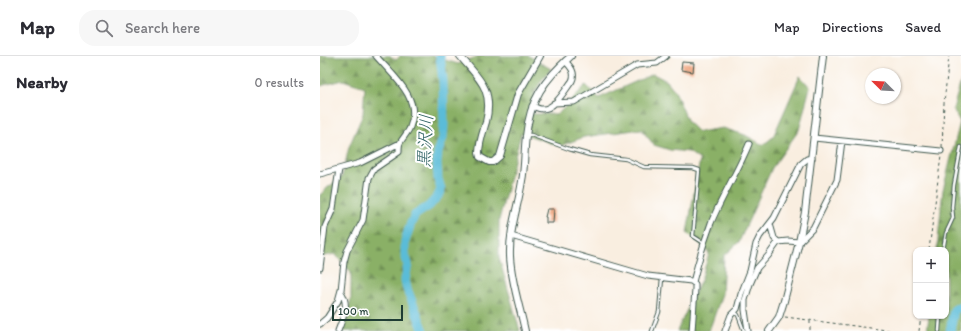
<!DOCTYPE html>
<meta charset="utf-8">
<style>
body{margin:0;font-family:Itim,"Klee One",sans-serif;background:#f7f7f7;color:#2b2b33}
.controls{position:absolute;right:12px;bottom:12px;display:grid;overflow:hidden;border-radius:8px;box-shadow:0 1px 3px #0004}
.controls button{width:36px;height:36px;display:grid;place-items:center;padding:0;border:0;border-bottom:1px solid #e1e1e2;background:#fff;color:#2b2b33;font:20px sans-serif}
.compass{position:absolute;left:545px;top:12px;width:36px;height:36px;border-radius:50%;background:#fff;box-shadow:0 1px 3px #0004;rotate:294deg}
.scale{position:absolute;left:12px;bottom:10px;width:71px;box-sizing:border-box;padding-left:4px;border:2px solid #1f3d34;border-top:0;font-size:11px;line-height:14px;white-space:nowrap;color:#1f3d34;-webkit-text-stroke:3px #fff;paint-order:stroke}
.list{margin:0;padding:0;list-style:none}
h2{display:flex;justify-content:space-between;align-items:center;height:52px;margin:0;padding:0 16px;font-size:17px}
h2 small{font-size:13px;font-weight:400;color:#7c7c81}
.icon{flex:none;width:22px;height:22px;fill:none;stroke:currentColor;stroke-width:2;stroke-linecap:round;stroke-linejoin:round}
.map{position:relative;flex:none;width:641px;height:275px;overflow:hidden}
header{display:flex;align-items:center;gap:24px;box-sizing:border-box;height:56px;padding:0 20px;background:#fff;border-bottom:1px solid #e1e1e2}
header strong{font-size:19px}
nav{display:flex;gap:22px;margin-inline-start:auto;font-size:14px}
.search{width:280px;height:36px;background:#f7f7f7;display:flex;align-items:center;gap:10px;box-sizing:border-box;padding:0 14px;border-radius:16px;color:#7c7c81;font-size:15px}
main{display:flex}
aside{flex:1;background:#fff}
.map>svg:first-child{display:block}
.forest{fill:url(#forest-firs);stroke:#54764d}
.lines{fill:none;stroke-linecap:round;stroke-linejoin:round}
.river{stroke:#5abcd8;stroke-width:9}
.building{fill:url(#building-back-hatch)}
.service-casing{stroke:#40584e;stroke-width:4.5}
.minor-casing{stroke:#40584e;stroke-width:7}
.tertiary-casing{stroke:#40584e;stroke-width:8}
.path{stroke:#40584e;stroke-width:1;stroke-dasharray:3 3;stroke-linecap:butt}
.service{stroke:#fff;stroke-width:2.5}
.minor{stroke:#fff;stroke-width:5}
.tertiary{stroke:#fff;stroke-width:6}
.labels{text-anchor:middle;stroke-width:4;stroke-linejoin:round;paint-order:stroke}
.water-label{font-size:18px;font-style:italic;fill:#316365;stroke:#fff}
</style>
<header>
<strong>Map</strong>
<div class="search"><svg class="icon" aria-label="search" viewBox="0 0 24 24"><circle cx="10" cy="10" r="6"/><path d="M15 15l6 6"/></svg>Search here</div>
<nav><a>Map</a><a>Directions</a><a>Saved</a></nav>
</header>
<main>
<aside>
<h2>Nearby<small>0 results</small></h2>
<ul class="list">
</ul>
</aside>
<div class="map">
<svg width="641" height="275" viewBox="0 0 641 275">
<defs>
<pattern id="forest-firs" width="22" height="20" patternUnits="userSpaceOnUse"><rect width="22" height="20" fill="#8ab066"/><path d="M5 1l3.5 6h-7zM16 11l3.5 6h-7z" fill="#709055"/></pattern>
<pattern id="building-back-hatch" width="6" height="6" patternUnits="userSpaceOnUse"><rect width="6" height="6" fill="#f5a87f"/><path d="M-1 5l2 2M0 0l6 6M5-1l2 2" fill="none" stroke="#c68a69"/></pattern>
</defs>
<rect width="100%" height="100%" fill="#fff"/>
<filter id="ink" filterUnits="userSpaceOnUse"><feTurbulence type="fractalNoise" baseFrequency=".025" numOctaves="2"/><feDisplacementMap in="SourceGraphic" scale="8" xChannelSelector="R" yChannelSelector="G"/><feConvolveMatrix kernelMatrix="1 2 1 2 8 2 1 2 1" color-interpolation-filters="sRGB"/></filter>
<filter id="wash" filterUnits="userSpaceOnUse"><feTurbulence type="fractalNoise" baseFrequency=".012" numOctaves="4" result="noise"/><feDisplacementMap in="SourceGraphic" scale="16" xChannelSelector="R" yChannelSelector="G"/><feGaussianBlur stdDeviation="0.9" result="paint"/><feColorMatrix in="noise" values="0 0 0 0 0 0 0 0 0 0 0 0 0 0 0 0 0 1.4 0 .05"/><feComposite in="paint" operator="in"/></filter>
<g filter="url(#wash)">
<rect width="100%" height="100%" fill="#f9eee0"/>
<path class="forest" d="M0 0H70L76 4 80 0 97 1 112 0 138 8 159 0H209L231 13C218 26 214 38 209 55L214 58H238L266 29 279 42 333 18 347 25 355 35 368 66 378 76 403 72 425 79 443 89 453 81 480 20 490 31 479 74 452 112 419 186 404 200 402 238 389 275H357L381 224 389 198 378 185 367 177 380 104 369 96 350 94 334 89 321 73 264 81 240 90 201 77 179 164V202L200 275H23L31 243V216L15 198 0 201V139L7 132 22 121 29 91 43 58 45 31 23 24 0 30Z
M641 25V275H607L609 260H626V194H617L623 134 640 66 633 53Z"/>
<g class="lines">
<path class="river" d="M104 275 87 233 85 224 88 208 85 199V185L91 167 95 159 109 150 118 140 121 133 118 123 117 107 118 96 123 82 124 68 123 25 120 0
M630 275 634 254 641 250"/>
</g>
<g id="blocks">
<path class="building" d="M362 6 374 7 373 16 361 14Z
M227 153H234L233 167H226V161H225Z"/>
</g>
</g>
<g filter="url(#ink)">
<use href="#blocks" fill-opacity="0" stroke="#40584e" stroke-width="1"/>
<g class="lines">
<g class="service-casing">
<path id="service" d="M207 79H211L249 93 270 99 306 103 324 111 373 112 379 114 373 180 384 187
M623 194 626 177 633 162 632 151 634 129 641 91
M415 256 418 259 424 275
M332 275 339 256 342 222
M619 275 620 260"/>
</g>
<g class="minor-casing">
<path id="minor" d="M234 47 254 46 317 9 337 7 346 0
M212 50C215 51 219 53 222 53 235 53 245 34 252 25 256 17 251 11 245 5
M494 82 621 95
M0 118 40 107 80 87
M450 168 454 182 458 186
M191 180 328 220 371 225 375 228V233L372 275
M0 212 5 171 13 153 19 113
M373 226C378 206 384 186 391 167 402 140 418 115 429 88
M0 268 7 262 18 245 21 234 24 206 27 195 43 164 49 122 54 113 79 96C79 93 79 89 80 87 83 81 88 77 90 71 102 42 73 20 56 0
M18 275C23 261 30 249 21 236
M405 275 411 259 417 253 421 238 430 215 436 188 440 180 454 162 481 108 487 103 492 102
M428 275 425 254V244L430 228 437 212 448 200 458 186 468 185 479 186 493 172 517 124 522 85"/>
</g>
<g class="tertiary-casing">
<path id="tertiary" d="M140 0C159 23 174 33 166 66 163 76 159 87 159 97L160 101 169 106H173L180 100 198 38 220 0
M205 275C200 251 191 225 190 200 189 174 198 151 202 125 205 110 204 95 206 80 210 43 224 24 251 0
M449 275 459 261 464 245 479 186 485 156 503 0"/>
</g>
<path class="path" d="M622 91 624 47 629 0
M609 194 621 100
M465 261 574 275
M490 265V275
M599 275 601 260"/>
<use href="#service" class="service"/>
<use href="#minor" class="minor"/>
<use href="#tertiary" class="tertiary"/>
</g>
</g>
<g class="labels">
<g class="water-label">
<text transform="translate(105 85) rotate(-87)" y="6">黒沢川</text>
</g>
</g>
</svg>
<div class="controls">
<button>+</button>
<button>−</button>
</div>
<svg class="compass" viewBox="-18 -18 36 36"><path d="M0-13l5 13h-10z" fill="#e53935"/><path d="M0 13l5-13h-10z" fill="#7c7c81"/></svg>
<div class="scale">100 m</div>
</div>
</main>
